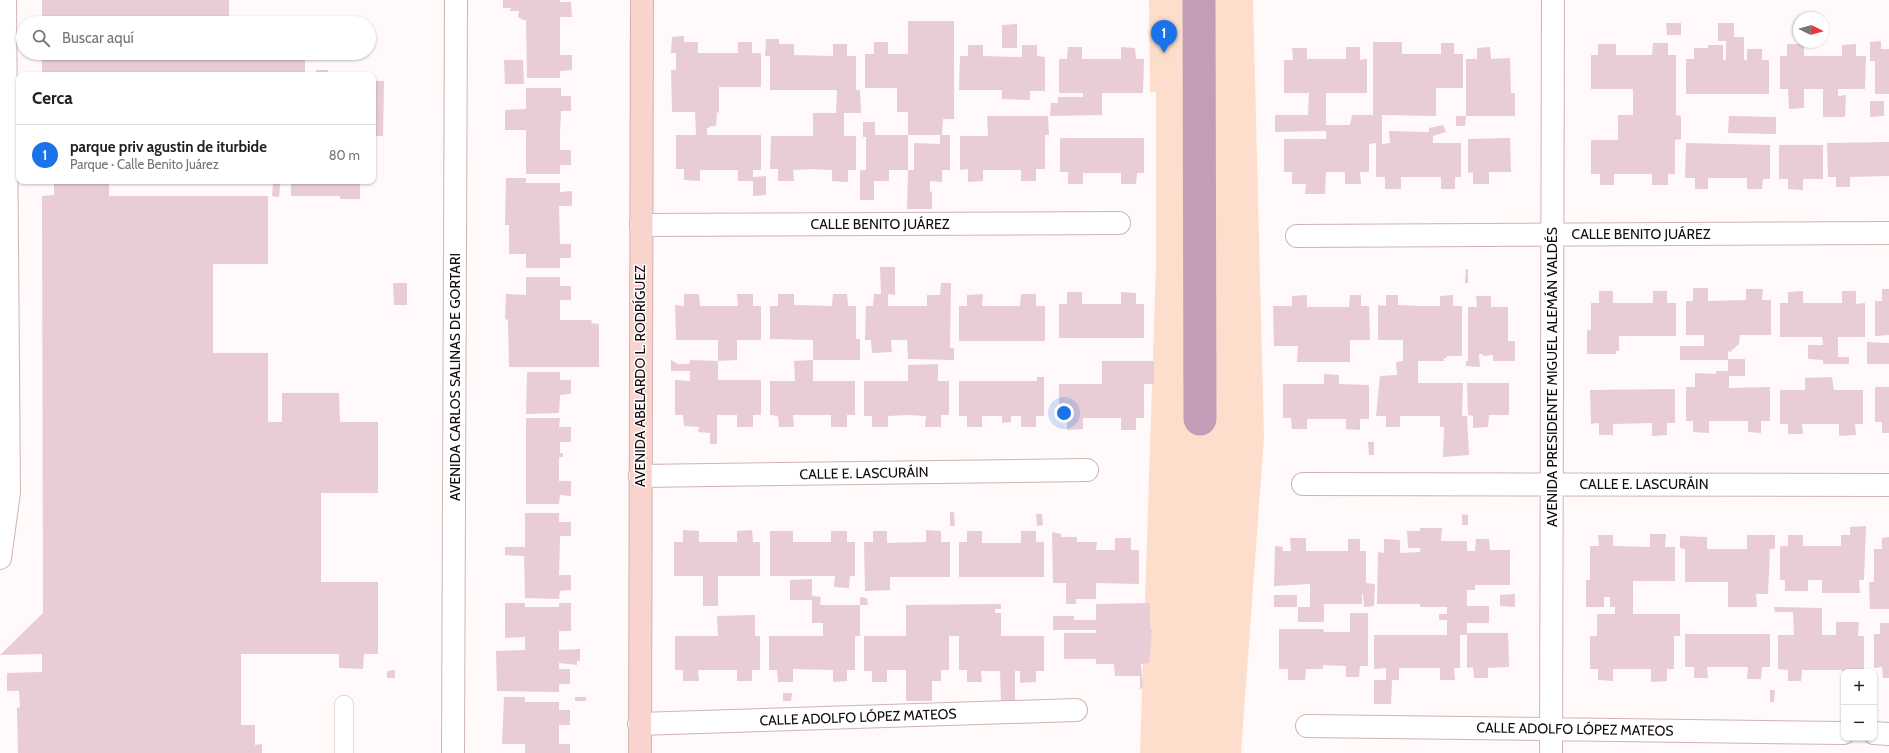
<!DOCTYPE html>
<html lang="es">
<meta charset="utf-8">
<style>
body{margin:0;font-family:Cabin,sans-serif;background:#f6f6f6;color:#222}
.controls{position:absolute;right:12px;bottom:12px;display:grid;overflow:hidden;border-radius:8px;box-shadow:0 1px 3px #0004}
.controls button{width:36px;height:36px;display:grid;place-items:center;padding:0;border:0;border-bottom:1px solid #e0e0e0;background:#fff;color:#222;font:20px sans-serif}
.compass{position:absolute;left:1793px;top:12px;width:36px;height:36px;border-radius:50%;background:#fff;box-shadow:0 1px 3px #0004;rotate:96deg}
.you{position:absolute;left:1064px;top:413px;width:14px;height:14px;margin:-10px;border:3px solid #fff;border-radius:50%;background:#1a73e8;box-shadow:0 0 0 6px #1a73e833}
.badge{display:grid;place-items:center;width:26px;height:26px;border-radius:50%;background:#1a73e8;color:#fff;font-size:13px;font-weight:700}
.pin{position:absolute;translate:-50% -33px;filter:drop-shadow(0 1px 2px #0008)}
.pin::after{content:'';position:absolute;top:21px;width:14px;height:12px;background:inherit;clip-path:polygon(0 0,100% 0,50% 100%)}
.list{margin:0;padding:0;list-style:none}
h2{display:flex;justify-content:space-between;align-items:center;height:52px;margin:0;padding:0 16px;font-size:17px}
h2 small{font-size:13px;font-weight:400;color:#767676}
.list li{display:grid;grid-template-columns:26px 1fr auto;gap:12px;align-items:center;box-sizing:border-box;height:60px;padding:0 16px;border-top:1px solid #e0e0e0}
.list b{display:block;font-size:15px;white-space:nowrap}
.list p{margin:0;font-size:13px;white-space:nowrap;color:#767676}
.list em{font-size:13px;font-style:normal;color:#767676}
.icon{flex:none;width:22px;height:22px;fill:none;stroke:currentColor;stroke-width:2;stroke-linecap:round;stroke-linejoin:round}
.map{position:relative;flex:none;width:1889px;height:753px;overflow:hidden}
.search{position:absolute;background:#fff;box-shadow:0 1px 3px #0004;left:16px;top:16px;width:360px;height:44px;display:flex;align-items:center;gap:10px;box-sizing:border-box;padding:0 14px;border-radius:22px;color:#767676;font-size:15px}
.panel{position:absolute;background:#fff;box-shadow:0 1px 3px #0004;left:16px;top:72px;width:360px;height:112px;border-radius:8px}
.map>svg:first-child{display:block}
.green{fill:#fddecd}
.lines{fill:none;stroke-linecap:round;stroke-linejoin:round}
.canal{stroke:#c39cb8;stroke-width:33}
.building{fill:#e8ccd6}
.lane-casing{stroke:#d0b3b5;stroke-width:20}
.street-casing{stroke:#d0b3b5;stroke-width:24}
.secondary-casing{stroke:#d0b3b5;stroke-width:24}
.lane{stroke:#fff;stroke-width:19}
.street{stroke:#fff;stroke-width:22}
.secondary{stroke:#f9d4ce;stroke-width:22}
.labels{text-anchor:middle;stroke-width:3;stroke-linejoin:round;paint-order:stroke}
.street-label{font-size:14px;fill:#130a0b;stroke:#fff}
</style>
<div class="map">
<svg width="1889" height="753" viewBox="0 0 1889 753">
<rect width="100%" height="100%" fill="#fff9f9"/>
<path class="green" d="M1149 0H1253L1264 437 1241 753H1140L1156 264V92H1150Z"/>
<g class="lines">
<path class="canal" d="M1199 0 1200 419"/>
</g>
<path class="building" d="M42 0H229V23H42Z
M503 0H560V2H571L572 17H560V55H572V70L560 71V78H527L526 20H523L518 17 519 11H510L511 8H503Z
M908 21H954V119H943L942 135H950V170H942V182L930 181V192L932 191V209H907L908 170H914V143L940 144V135H908V112H897V88H865V54H874V42H888V54H908Z
M1666 23H1681V35H1667Z
M1718 23H1734V37H1744V60H1747V49H1762V60H1769V94H1686V59H1694V48H1708V45H1723V60H1726V41H1718Z
M1017 24V48H1002V25Z
M684 36V42H698V53H738V42H752V53H761V87H719V113L717 112 716 126H710L709 128H707V135H761V170H753V177L766 176V195L753 196V181H738V170H700V181L684 180V169H676V135H696L695 112H672L671 70H676V53H671L672 37Z
M766 39H779V44H794V55L833 56V44H847V56H856V90H860L861 113H844V136H856V170H848V182L832 181V170L812 169 793 170 794 181H778V169H770L771 136H813V113H836L837 90H770V56H765Z
M1881 41V49H1889V94H1875V61H1870V42Z
M1373 42H1402V54H1441V43H1454V54H1463V88H1436V116L1382 115V144L1390 143 1389 131 1429 132V128L1443 125 1446 132 1433 136V143H1461V177H1455V189H1441V177H1401V189H1385V177H1376V143L1369 144V172H1360L1361 184H1345V172H1326L1325 194H1305L1306 184H1292V172H1284V139H1326V131L1275 132V115H1308L1309 93H1284V60H1293L1292 48H1307V59H1346V47H1360V60L1367 59V93H1326V125H1350L1352 115H1373Z
M1653 43H1668V55H1676V115L1681 116V139L1675 140V174H1668V185H1652V174H1614V185H1600V174H1591V140H1618V115H1633V89H1591V55H1598V44H1616V55H1652Z
M1787 44H1804V56H1842V45L1856 44V56H1866L1865 89H1838V96L1846 95 1845 117H1823V89H1804V108L1789 109 1788 89H1780V56H1787Z
M968 45H983V56L1022 57V45H1037V56L1045 57V91H1030V100L1002 99V90H959L960 56H968Z
M1068 47H1082V59H1121V47L1135 48 1136 59H1144L1143 93H1102V115L1050 116 1051 103H1058V97H1083V93H1059V59H1067Z
M1490 47 1491 59 1510 58 1511 93H1515V116H1466V59H1477V48Z
M42 53H229V59H305V75H42Z
M504 60H523L524 84H505Z
M316 70H328V75H316Z
M373 81H384L383 136H373Z
M526 88H561V96H571V111H561L560 131V150H571V165H560V174H526V130H505V110L526 109Z
M1870 101H1884V116L1870 117Z
M987 116H1048L1049 135H1045V169H1036V181H1021V170H983V181L968 182V169L960 170V136H988Z
M1456 116H1466L1465 126H1456Z
M1729 116 1776 117V134L1728 133Z
M863 122H875V135H908V170H889V181H874V200H860V170H866V137H863Z
M1060 138H1144V173H1137L1136 184H1121V173H1083V184H1068V172H1060Z
M1510 138 1511 172H1489V184H1473V172L1468 173V139Z
M1889 142V176L1850 177V187H1836V177H1828L1827 143Z
M1686 143 1770 145V179H1763L1762 189H1747V178H1708V189H1695V178H1685Z
M1779 145H1823V179H1803V190L1788 189V179H1779Z
M506 178H526V183H560V192L572 191V206H559L560 244H571V258H560V268H526V254H509V225H505Z
M54 181H109V196H268V264H213V353H268V422H282V393H339L340 422H378V493H321V582H378V654H364L363 669 339 668V654H241V725H255V745L262 744V753H18L17 708 20 707 19 691H7V673L42 672V654L0 655 43 613 42 196 54 195Z
M291 181H360V199H340V196H291Z
M273 184H280L279 197 272 196Z
M880 267H895V295L888 294V306H927V295H940L941 283H951L950 348H954V360L908 359 907 340H891L892 352 872 353 871 340H865L866 306H873L874 294H881Z
M1466 269H1468V283H1465Z
M526 277H560V286H571V300H560V320H592L591 323 599 324V367H509L508 320 505 319 506 294 526 295Z
M393 283H407V305H394Z
M1693 288H1708V301L1746 300V289H1763L1762 300H1771V335H1740L1739 344 1730 352 1728 351V359H1745V376H1729V388L1770 387V421H1761V433L1748 432V421H1709V433L1693 432V421H1686V387H1695V373L1716 374V371H1728V360H1680V346H1704V335H1686V301H1693Z
M1882 289H1889V335L1875 336V301H1882Z
M1599 291H1613V303H1653V291H1667V303H1676V336H1619V351H1616V354H1587V330H1591V303H1599Z
M1803 291V303H1842V291H1856V304L1865 303V337H1838V357H1849V364H1823V360L1808 359V345H1823L1822 337H1780V303H1788V292Z
M1067 292H1082V304H1121V292L1136 293V304H1144V338H1059V304H1067Z
M684 294H699L700 306H738L737 294H753V306H761V340H737V360L718 361V340H676L675 305 684 306Z
M778 294H794V305L832 306 833 294H847L848 306H856V339H860V360H813V381H855V415H847V427H831V415H793L794 427H779L778 416 770 415V381H795L794 361 813 360V340L770 339V306H778Z
M983 294 982 306H1020L1021 294H1036V306H1045V341H959V306H967V295Z
M1307 295V307H1349L1350 295H1361V306H1369L1370 340H1350V362H1297L1298 346H1274L1273 306H1292V296Z
M1386 295H1398V305L1418 306H1440V296L1453 295V306H1462V356H1447V358H1444V361H1418V383H1463L1462 416H1467L1469 455 1443 457 1444 427H1440V416H1400V427H1386V416H1376L1380 376 1397 375 1396 362 1403 361V340H1378V305L1386 306Z
M1476 296H1491V307H1508V341H1515V361H1493V355L1483 356V354H1479L1480 367 1466 366V361H1468V307H1477Z
M1867 342 1889 343V364H1867Z
M671 360 678 364H689L690 360 718 361V380H761V415H753V427H737V415H717V444H710V433L698 432 699 427 684 426 683 415H675V380L690 381V371H671Z
M1102 361H1154V384H1144V418H1136V430H1121V418H1083V429L1067 430V418H1059V384H1102Z
M938 364V381H949V415H941V427H925L926 416 907 415 888 416V427H872V416H864V381H908V365Z
M527 372H560V380H571V394L560 395 559 413 526 414Z
M1324 374 1339 375V384L1369 385V419H1360V430L1346 429V419H1307V429H1292L1291 418H1283V384H1324Z
M1037 377H1044V416H1036V427H1021V416H1011V422L1002 423V416H982V427H967V416H959V381H1037Z
M1832 377 1834 390H1863V424H1855L1856 435 1839 436V424H1802L1803 434H1788V424H1780V390H1805V378Z
M1467 383H1509V415H1489L1488 427 1473 428V416L1468 415Z
M1875 387H1889V433H1882V422H1875Z
M1675 389V423H1667V435L1652 436V423L1613 424V435H1599V423L1591 424 1590 390Z
M526 418H560L559 427H571V442H560V453H563V457H559V481H571V496L560 495 559 504H526Z
M1368 442H1374V455H1369Z
M950 512H954L955 526H950Z
M525 513H559V522H571V536H560L559 575H571V590L560 591 559 599 525 598 524 556 505 555V547H525Z
M1036 514H1042L1043 525 1037 526Z
M1462 514 1468 515V525H1462Z
M1866 526 1864 580H1859L1860 593H1822V580H1808V591H1785V580H1780V546H1788V535H1803V546H1841V535H1850V527Z
M1420 528H1442L1441 541H1467V551H1475L1476 539H1489L1490 550H1510V585H1475V590H1467V606H1489V623H1467V633H1508L1509 667 1488 668V678H1474L1473 667 1467 668V635H1460V668H1454L1455 680H1440V668H1399V680H1392L1391 704H1374V680H1386V668L1374 669V635H1447V620H1439V614H1447V607H1420V604H1377L1378 552 1384 553V539L1400 540V553L1420 552V548H1408L1407 531H1420Z
M683 530 699 531V542H737V531L752 530 753 542H760V576H718V606H703V576H674V542H683Z
M926 530 941 531V542H950V577H890V590L865 591 864 542H873V531H887V543L926 542Z
M770 531H793V542H831V531H847V542H855V576H850L849 588 834 587 835 576H770Z
M967 531H982V543H1021V531H1036V542H1044V577H959V542H967Z
M1052 532 1061 534V537H1077V542H1097L1096 550H1115V538H1131V550H1139V584L1096 583V599H1076V604H1066V583H1053Z
M1650 534H1666L1665 547H1675V581H1633V614H1680V636H1674V669H1667V681L1651 682V669H1613V681L1598 680V669H1590V636H1597V614H1615V607H1610V597H1604V607H1586V580H1590V546H1599L1598 535H1613V546L1650 547Z
M1747 535H1775V549H1770L1768 594H1756L1757 607H1728V582H1685V549L1680 548V536L1707 537V549H1747Z
M1889 537V609H1870L1869 582H1874V549H1882V538Z
M1290 538H1306V551H1348V539H1360V551H1366V583L1375 584 1374 606 1364 607 1363 594H1362V604H1324V622H1298V607H1310V584L1274 586 1275 546 1283 547V551H1291Z
M812 579V596L821 597 820 605H860V636H855V670H847V681L833 682V670L793 669V682H778L777 670H769V636H823V623H812V600H790V580Z
M1515 594V607L1500 606V595Z
M1274 595H1297V607H1274Z
M860 597 867 598 868 605H860Z
M505 603H525V607H559V603H571V631H559V650L580 649V661H577V665L559 663V669H570V684H559V692L497 691 496 651 525 650V637L505 638Z
M1150 603V629L1152 630 1149 663 1141 664 1143 688 1140 689V676H1115L1114 664H1096V659H1064V633H1096V630H1053V616H1074V620H1096V604Z
M1001 604V609H995V613H1001V636H1044V671H1036V682L1020 683V671H1015V701H1001L1000 671H981L982 682H967V670H959V636H949V670H941V681H932V701H906V670H887V682H872V671H864V636H906V605Z
M1774 607 1822 608V635H1836V622H1859L1858 636H1864V670H1856V672H1844V681H1843L1842 670H1802L1801 681H1788V670L1778 669V635H1794L1793 612H1775Z
M1350 613H1368V666H1360L1359 677H1346V666L1323 665V669H1306L1305 680H1288V669H1279V629H1323L1324 632H1350Z
M755 615V636H760V670H752V681H737V670H698L699 681H683V670H675V636H718L717 616Z
M1880 623H1889V678H1883L1882 667 1874 668V634H1880Z
M1685 634H1770V667H1762L1761 679H1747L1748 667H1707L1708 678H1694V667H1685Z
M395 670V678H387V671Z
M1770 690H1775L1774 702H1770Z
M783 693H792L791 701H783Z
M504 697H525V702H559V710H570V725H559V744H570V753H525V744H502Z
M575 697H586V701H575Z"/>
<g class="lines">
<g class="lane-casing">
<path id="lane" d="M344 753V705"/>
</g>
<g class="street-casing">
<path id="street" d="M641 225 1119 223
M1297 236 1889 233
M640 476 1087 470
M1303 484 1889 485
M0 558 9 492 5 0
M639 724 1076 710
M1307 726 1844 733
M1874 733 1889 734
M453 753 456 0
M1551 753 1553 0"/>
</g>
<g class="secondary-casing">
<path id="secondary" d="M640 753 642 0"/>
</g>
<use href="#lane" class="lane"/>
<use href="#street" class="street"/>
<use href="#secondary" class="secondary"/>
</g>
<g class="labels">
<g class="street-label">
<text x="880" y="229">CALLE BENITO JUÁREZ</text>
<text x="1641" y="239">CALLE BENITO JUÁREZ</text>
<text transform="translate(640 376) rotate(-90)" y="5">AVENIDA ABELARDO L. RODRÍGUEZ</text>
<text transform="translate(455 377) rotate(-90)" y="5">AVENIDA CARLOS SALINAS DE GORTARI</text>
<text transform="translate(1552 377) rotate(-90)" y="5">AVENIDA PRESIDENTE MIGUEL ALEMÁN VALDÉS</text>
<text transform="translate(864 473) rotate(-1)" y="5">CALLE E. LASCURÁIN</text>
<text x="1644" y="489">CALLE E. LASCURÁIN</text>
<text transform="translate(858 717) rotate(-2)" y="5">CALLE ADOLFO LÓPEZ MATEOS</text>
<text transform="translate(1575 729) rotate(1)" y="5">CALLE ADOLFO LÓPEZ MATEOS</text>
</g>
</g>
</svg>
<div class="controls">
<button>+</button>
<button>−</button>
</div>
<svg class="compass" viewBox="-18 -18 36 36"><path d="M0-13l5 13h-10z" fill="#e53935"/><path d="M0 13l5-13h-10z" fill="#767676"/></svg>
<div class="you"></div>
<div class="pin badge" style="left:1164px;top:53px">1</div>
<div class="search"><svg class="icon" aria-label="search" viewBox="0 0 24 24"><circle cx="10" cy="10" r="6"/><path d="M15 15l6 6"/></svg>Buscar aquí</div>
<section class="panel">
<h2>Cerca<small></small></h2>
<ul class="list">
<li><span class="badge">1</span><div><b>parque priv agustin de iturbide</b><p>Parque · Calle Benito Juárez</p></div><em>80 m</em></li>
</ul>
</section>
</div>
